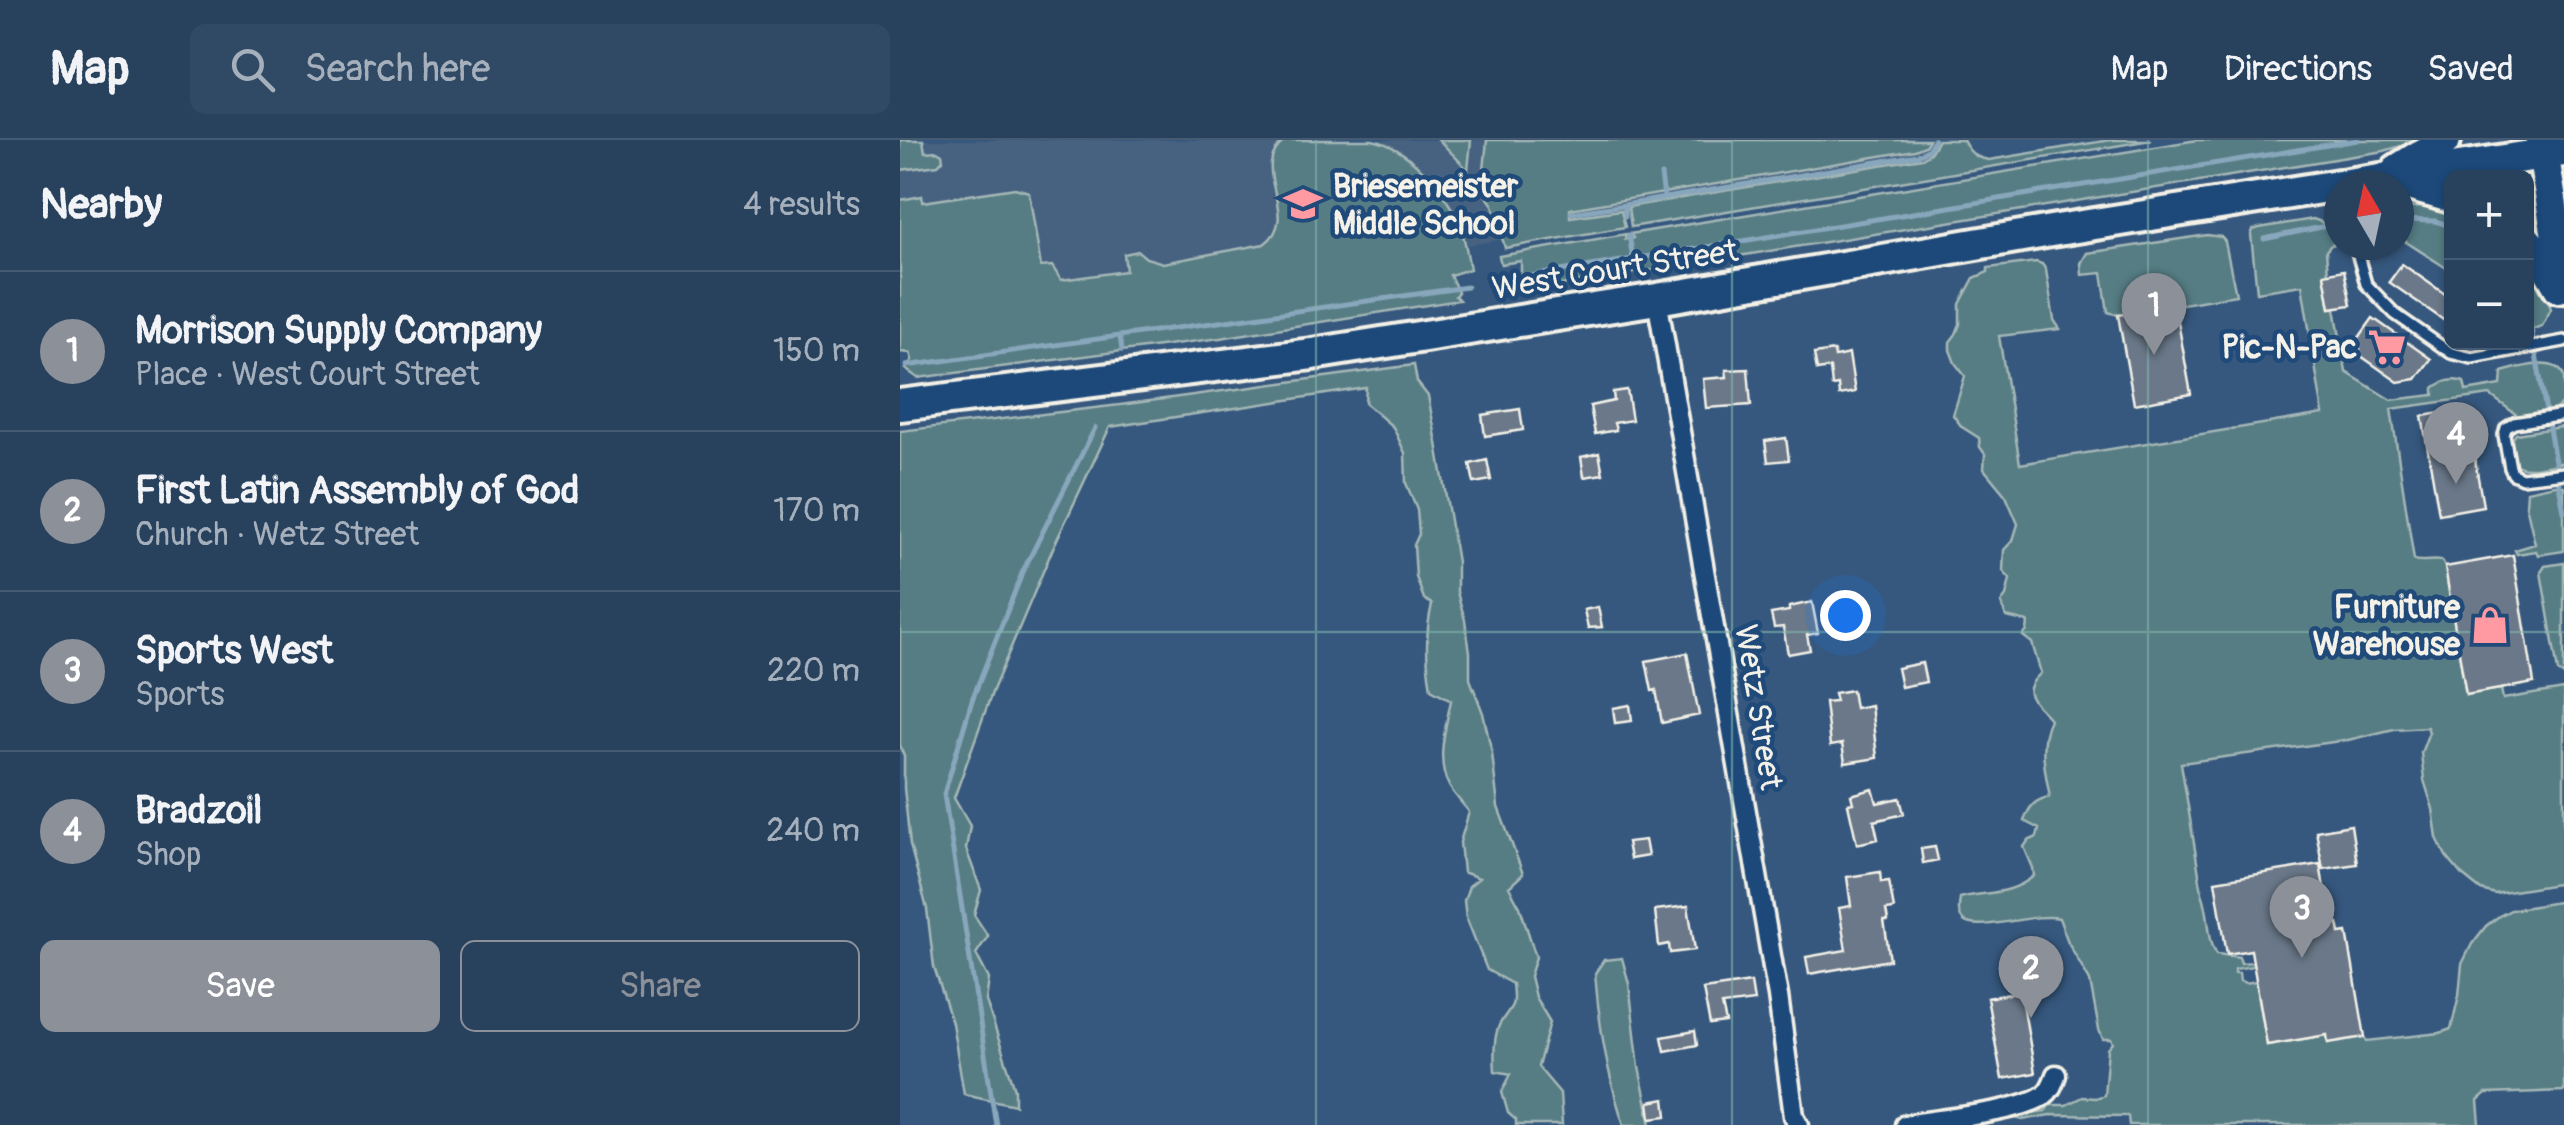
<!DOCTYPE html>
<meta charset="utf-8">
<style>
body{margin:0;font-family:Pangolin,sans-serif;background:#304964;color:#f1f3f6}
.controls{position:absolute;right:30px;top:30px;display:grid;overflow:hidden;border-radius:15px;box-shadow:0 2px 8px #0004}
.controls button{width:90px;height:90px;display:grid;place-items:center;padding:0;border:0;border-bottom:2px solid #445b73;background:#28425e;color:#f1f3f6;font:50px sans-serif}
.compass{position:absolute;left:1424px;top:30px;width:90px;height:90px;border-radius:50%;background:#28425e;box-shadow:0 2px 8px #0004;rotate:351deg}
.you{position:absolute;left:945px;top:475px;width:35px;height:35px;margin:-25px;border:8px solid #fff;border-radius:50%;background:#1a73e8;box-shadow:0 0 0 15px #1a73e833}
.badge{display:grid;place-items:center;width:65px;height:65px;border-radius:50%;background:#8c9099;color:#fff;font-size:32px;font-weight:700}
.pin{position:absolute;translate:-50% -82px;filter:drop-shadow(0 2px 5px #0008)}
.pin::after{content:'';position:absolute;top:52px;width:35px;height:30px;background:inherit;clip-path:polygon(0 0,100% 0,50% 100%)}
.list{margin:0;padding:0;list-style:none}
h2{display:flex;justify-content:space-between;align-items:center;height:130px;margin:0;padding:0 40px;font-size:42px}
h2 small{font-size:32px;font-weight:400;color:#a5b0bc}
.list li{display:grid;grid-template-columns:65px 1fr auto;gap:30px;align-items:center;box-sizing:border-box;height:160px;padding:0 40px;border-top:2px solid #445b73}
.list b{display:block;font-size:38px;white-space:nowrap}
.list p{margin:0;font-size:32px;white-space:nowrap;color:#a5b0bc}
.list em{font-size:32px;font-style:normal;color:#a5b0bc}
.actions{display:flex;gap:20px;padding:30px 40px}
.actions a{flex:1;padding:22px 0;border:2px solid #8c9099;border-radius:15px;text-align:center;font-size:35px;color:#8c9099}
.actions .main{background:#8c9099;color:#fff}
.icon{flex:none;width:55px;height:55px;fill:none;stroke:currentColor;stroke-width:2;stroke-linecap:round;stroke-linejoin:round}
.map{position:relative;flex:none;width:1664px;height:985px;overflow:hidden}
header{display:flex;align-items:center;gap:60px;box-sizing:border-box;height:140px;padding:0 50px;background:#28425e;border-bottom:2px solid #445b73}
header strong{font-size:48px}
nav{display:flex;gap:55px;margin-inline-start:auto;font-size:35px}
.search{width:700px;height:90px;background:#304964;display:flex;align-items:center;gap:25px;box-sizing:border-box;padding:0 35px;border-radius:15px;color:#a5b0bc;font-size:38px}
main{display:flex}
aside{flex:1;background:#28425e}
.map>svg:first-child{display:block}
.built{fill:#466281}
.green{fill:#567d84;stroke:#a5b7b6;stroke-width:2.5}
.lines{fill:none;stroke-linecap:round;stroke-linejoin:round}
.stream{stroke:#89a7bc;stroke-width:5}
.building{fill:#6b7889;stroke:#f4f1e8;stroke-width:2.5}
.service-casing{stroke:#f4f1e8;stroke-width:16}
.minor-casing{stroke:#f4f1e8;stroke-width:25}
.primary-casing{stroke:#f4f1e8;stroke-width:38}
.service{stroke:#1f4a7a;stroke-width:9}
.minor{stroke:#1f4a7a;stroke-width:18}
.primary{stroke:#1f4a7a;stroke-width:30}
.grid{fill:none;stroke:#82b4ab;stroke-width:2.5;stroke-opacity:0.55}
.labels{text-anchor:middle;stroke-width:9;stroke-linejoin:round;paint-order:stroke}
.poi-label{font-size:32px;font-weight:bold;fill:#f4f1e8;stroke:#1f4a7a;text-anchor:end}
.street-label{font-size:32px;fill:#f4f1e8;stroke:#1f4a7a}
</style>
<header>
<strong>Map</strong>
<div class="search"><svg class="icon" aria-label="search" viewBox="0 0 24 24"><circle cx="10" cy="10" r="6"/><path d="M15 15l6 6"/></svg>Search here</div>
<nav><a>Map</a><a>Directions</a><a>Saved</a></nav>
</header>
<main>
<aside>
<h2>Nearby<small>4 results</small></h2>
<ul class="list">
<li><span class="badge">1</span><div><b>Morrison Supply Company</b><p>Place · West Court Street</p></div><em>150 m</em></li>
<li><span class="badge">2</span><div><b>First Latin Assembly of God</b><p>Church · Wetz Street</p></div><em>170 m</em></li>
<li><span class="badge">3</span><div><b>Sports West</b><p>Sports</p></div><em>220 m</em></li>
<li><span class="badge">4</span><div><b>Bradzoil</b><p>Shop</p></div><em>240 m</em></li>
</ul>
<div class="actions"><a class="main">Save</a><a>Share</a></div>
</aside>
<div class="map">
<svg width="1664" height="985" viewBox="0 0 1664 985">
<rect width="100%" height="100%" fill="#36587e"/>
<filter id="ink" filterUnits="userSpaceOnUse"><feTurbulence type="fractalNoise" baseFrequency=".01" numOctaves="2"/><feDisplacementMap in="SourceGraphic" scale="20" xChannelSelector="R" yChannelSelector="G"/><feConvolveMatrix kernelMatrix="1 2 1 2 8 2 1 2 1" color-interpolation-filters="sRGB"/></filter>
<g filter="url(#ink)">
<path class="built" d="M0 0H1046L1049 21 564 106 0 184Z"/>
<path class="green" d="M0 0H23L25 12 37 11 42 14 43 20 38 25 0 30Z
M386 0C410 0 450 0 472 0 508 6 546 52 559 83 565 97 567 114 570 129L550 135 558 152 555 156 559 160 320 198 18 238 5 229 12 220 10 213 0 212V60L22 56 23 62 115 48 129 52 141 127 152 126 161 140 226 131 224 114 238 111 246 118 263 123 364 104C404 75 345 28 386 0Z
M539 0H571L568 30Z
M587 0H1029L1025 6 1015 10 670 69V77L721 70 725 87 605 108 593 65 582 50Z
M1038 0H1063C1069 12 1075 18 1089 20L1210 0H1251L731 87 728 67 1022 18 1030 13Z
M1297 0H1521L1484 11 624 151 619 143 621 140V121L601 124 599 116 726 94 725 99 730 100 733 98 730 94Z
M1521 67 1551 70V131L1503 100 1499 99V69Z
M1413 79 1427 84 1426 87H1429L1436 97 1437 104 1431 105 1426 111 1428 133 1424 134 1430 168H1435L1446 232 1491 260 1534 255V248C1542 241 1554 238 1564 242L1566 251 1601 245 1602 232C1617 228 1658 215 1664 237 1664 244 1664 255 1664 262L1652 272 1618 276 1590 255 1491 269 1512 407 1514 420C1523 423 1532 419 1542 421L1545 427 1566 554 1601 549 1603 559 1664 549V743L1595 754 1581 750 1561 734 1546 716 1537 698 1533 669 1524 640 1521 613 1529 592 1527 587 1494 589 1448 600 1281 623 1302 753C1310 773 1307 800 1317 814L1339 817 1341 823 1353 822V826L1335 829V833H1339L1340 841 1346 843 1356 841 1367 905 1427 895 1465 897 1467 901 1540 893 1551 889 1559 855 1562 824 1572 804 1586 786 1599 776 1611 770 1664 761V951L1586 954 1578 961 1580 985H1229L1228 976 1150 975 1123 980 1115 978V975L1145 971 1150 965H1166L1182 957 1195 958 1204 955 1208 909 1213 903 1211 899H1203L1199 890 1190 841 1168 802 1159 778C1137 772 1076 793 1064 781 1057 775 1059 766 1060 758 1088 751 1109 756 1134 736L1133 728 1124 707 1128 701 1137 697 1139 689 1124 681C1129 667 1135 659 1150 657 1145 631 1138 604 1150 579 1136 562 1117 554 1141 533L1132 503 1123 496 1127 491 1128 482 1106 477 1101 463 1106 456 1110 439 1103 431 1104 410 1113 400 1118 384 1106 356 1084 329 1085 314 1080 307 1079 298 1062 287 1053 275 1065 236 1055 223 1050 210V202L1056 194 1060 184V164L1074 138 1088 132V128L1136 122 1142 124 1146 130 1154 180 1160 189 1099 196 1120 324 1423 274 1402 145 1357 152 1351 95 1353 90 1359 88Z
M1307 95 1322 97 1325 102 1336 155 1218 175 1208 172 1202 133 1182 135 1181 123 1187 113Z
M1626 115 1642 141 1651 169 1642 186 1627 191Z
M514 225 517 242 528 256 537 303 557 422V452L565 480 570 512V539L583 573 592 613 598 667 623 734 609 747 620 767 636 817 630 836 635 857 650 882 638 927 660 953 662 985H616V980L608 973 602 952 611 934 595 931C594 917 593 894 601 882 612 864 615 869 612 844L587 830 566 777 564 761 569 746 579 738 563 732 560 702 569 672C563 664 554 655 549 646 535 620 546 587 551 560L531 549C526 518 525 495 532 464L524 459 516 437 514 405 519 394 517 370 506 343 505 313 493 287 465 263 466 248 210 287 153 408 93 550 54 658 70 686 66 709 81 750 74 775 88 796 76 814 89 839 86 861 115 949V965L64 954 52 883 34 827 27 769 10 705 4 648V616L0 605V291L220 265Z
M1660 287 1664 289V322C1651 325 1620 335 1612 320 1610 315 1611 308 1610 302L1616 294Z
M1655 345 1664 346V411L1638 415 1636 411 1617 414 1615 410 1635 404 1626 365 1627 351Z
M1664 423V536L1658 532 1641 432 1645 426Z
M722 818 729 844 739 927 751 985H724C707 935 699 886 695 833L704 820Z"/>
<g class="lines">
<path class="stream" d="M761 35 764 58
M671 73 724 65
M725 76 724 65 1018 15 1028 10 1034 0
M1499 80 1535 81 1551 86
M729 95 733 118
M1364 99 1426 86
M611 139 1458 0
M1626 159 1664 372
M220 197 222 210
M6 226 567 147
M96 985 44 654 72 560 123 431 195 288"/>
</g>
<path class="building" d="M1502 124 1552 159V186L1489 142Z
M1444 130 1451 165 1430 168 1424 134Z
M1275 165 1291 254 1234 264 1218 175Z
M1473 178 1531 219 1516 239 1498 242 1461 216 1458 199Z
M934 211 935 217 949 214 955 252 939 255 938 245 932 246 930 228 917 230 914 214Z
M848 229 851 265 806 268 803 239 827 237 826 230Z
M727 250 732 280 714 283 716 290 695 294 690 266 714 261 713 252Z
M620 269 623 290 585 296 582 275Z
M1566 269 1583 366 1539 374 1522 276Z
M886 298 889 320 868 322 865 301Z
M699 313 703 334 684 337 681 317Z
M587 320 591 340 574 343 570 324Z
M1613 415 1634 543 1566 555 1545 427Z
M912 462 918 493 907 495 910 510 888 514 883 487 874 488 871 474 889 471V467Z
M698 467 702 487 688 488 684 470Z
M787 513 799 575 762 583 756 550 752 551 746 521Z
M1022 523 1026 542 1001 547 997 528Z
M952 550 955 568 971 565 977 618 945 623 942 604 930 606 925 562 936 561 934 553Z
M730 565 732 581 715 583 713 568Z
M973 649 977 663 1000 658 1004 674 974 681 978 699 957 704 948 664 953 663 951 655Z
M1451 685 1457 724 1423 729 1416 691Z
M745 700 748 716 730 719 727 702Z
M1035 707 1038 720 1023 723 1021 709Z
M1420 724 1430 784 1438 783 1440 793 1447 792 1465 897 1428 903 1427 895 1367 905 1351 810 1327 814 1315 741Z
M980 732 981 742 989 741 994 769 986 770 988 781H984L990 820 909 834 906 817 946 810 939 768 951 766 947 737Z
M788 766 795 810 770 813 769 804 759 806 755 770Z
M851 842 854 861 822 865 826 883 810 885 803 849Z
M1121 852 1135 933 1102 939 1087 858Z
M795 891 797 905 765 911 762 897Z
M765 959 767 976 751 978 749 962Z"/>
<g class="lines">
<g class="service-casing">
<path id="service" d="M1455 105 1466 144 1495 174 1551 213 1572 218 1664 201
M1664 275 1614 283 1606 288 1604 295 1610 328 1613 334 1622 338 1664 333"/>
</g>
<g class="minor-casing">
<path id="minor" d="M757 159 878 856 894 976 899 985
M1005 985C1039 979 1118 973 1144 955 1151 950 1153 943 1156 935"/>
</g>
<g class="primary-casing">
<path id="primary" d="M1641 0 1664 139
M1497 30 1545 0
M1498 42 1551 57
M1441 45 1664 11
M1626 100 1644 121 1659 147
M0 265 412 214 757 159 1151 91 1439 45"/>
</g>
<use href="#service" class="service"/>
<use href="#minor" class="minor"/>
<use href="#primary" class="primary"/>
</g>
</g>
<path class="grid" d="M416 0V985M832 0V985M1248 0V985M0 492H1664"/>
<defs>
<g id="school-bare" transform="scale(3)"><path d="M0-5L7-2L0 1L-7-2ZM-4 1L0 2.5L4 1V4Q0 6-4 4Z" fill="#ff9aa2" stroke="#1f4a7a" stroke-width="2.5" paint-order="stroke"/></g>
<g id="supermarket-bare" transform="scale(3)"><path d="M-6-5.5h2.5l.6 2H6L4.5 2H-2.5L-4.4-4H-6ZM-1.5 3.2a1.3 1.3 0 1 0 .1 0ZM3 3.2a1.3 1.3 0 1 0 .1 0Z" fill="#ff9aa2" stroke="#1f4a7a" stroke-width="2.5" paint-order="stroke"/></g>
<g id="shop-bare" transform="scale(3)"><path d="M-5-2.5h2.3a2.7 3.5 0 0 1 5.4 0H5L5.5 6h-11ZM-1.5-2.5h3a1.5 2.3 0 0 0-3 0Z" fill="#ff9aa2" stroke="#1f4a7a" stroke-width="2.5" paint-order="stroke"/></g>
</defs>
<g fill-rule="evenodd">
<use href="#school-bare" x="403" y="64"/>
<use href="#supermarket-bare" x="1487" y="207"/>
<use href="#shop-bare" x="1590" y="485"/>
</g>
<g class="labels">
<g class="poi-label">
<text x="433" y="57" text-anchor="start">Briesemeister<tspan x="433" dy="37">Middle School</tspan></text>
<text x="1457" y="218">Pic-N-Pac</text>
<text x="1560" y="478">Furniture<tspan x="1560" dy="37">Warehouse</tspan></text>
</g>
<g class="street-label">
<text transform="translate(715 129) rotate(-9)" y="11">West Court Street</text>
<text transform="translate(859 567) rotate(81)" y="11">Wetz Street</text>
</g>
</g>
</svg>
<div class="controls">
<button>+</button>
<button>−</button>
</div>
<svg class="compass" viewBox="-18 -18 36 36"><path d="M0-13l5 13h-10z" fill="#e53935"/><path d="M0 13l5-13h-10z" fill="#a5b0bc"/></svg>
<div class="you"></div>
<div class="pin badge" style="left:1254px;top:215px">1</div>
<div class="pin badge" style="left:1131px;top:878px">2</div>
<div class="pin badge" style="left:1402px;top:818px">3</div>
<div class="pin badge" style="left:1556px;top:344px">4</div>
</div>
</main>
